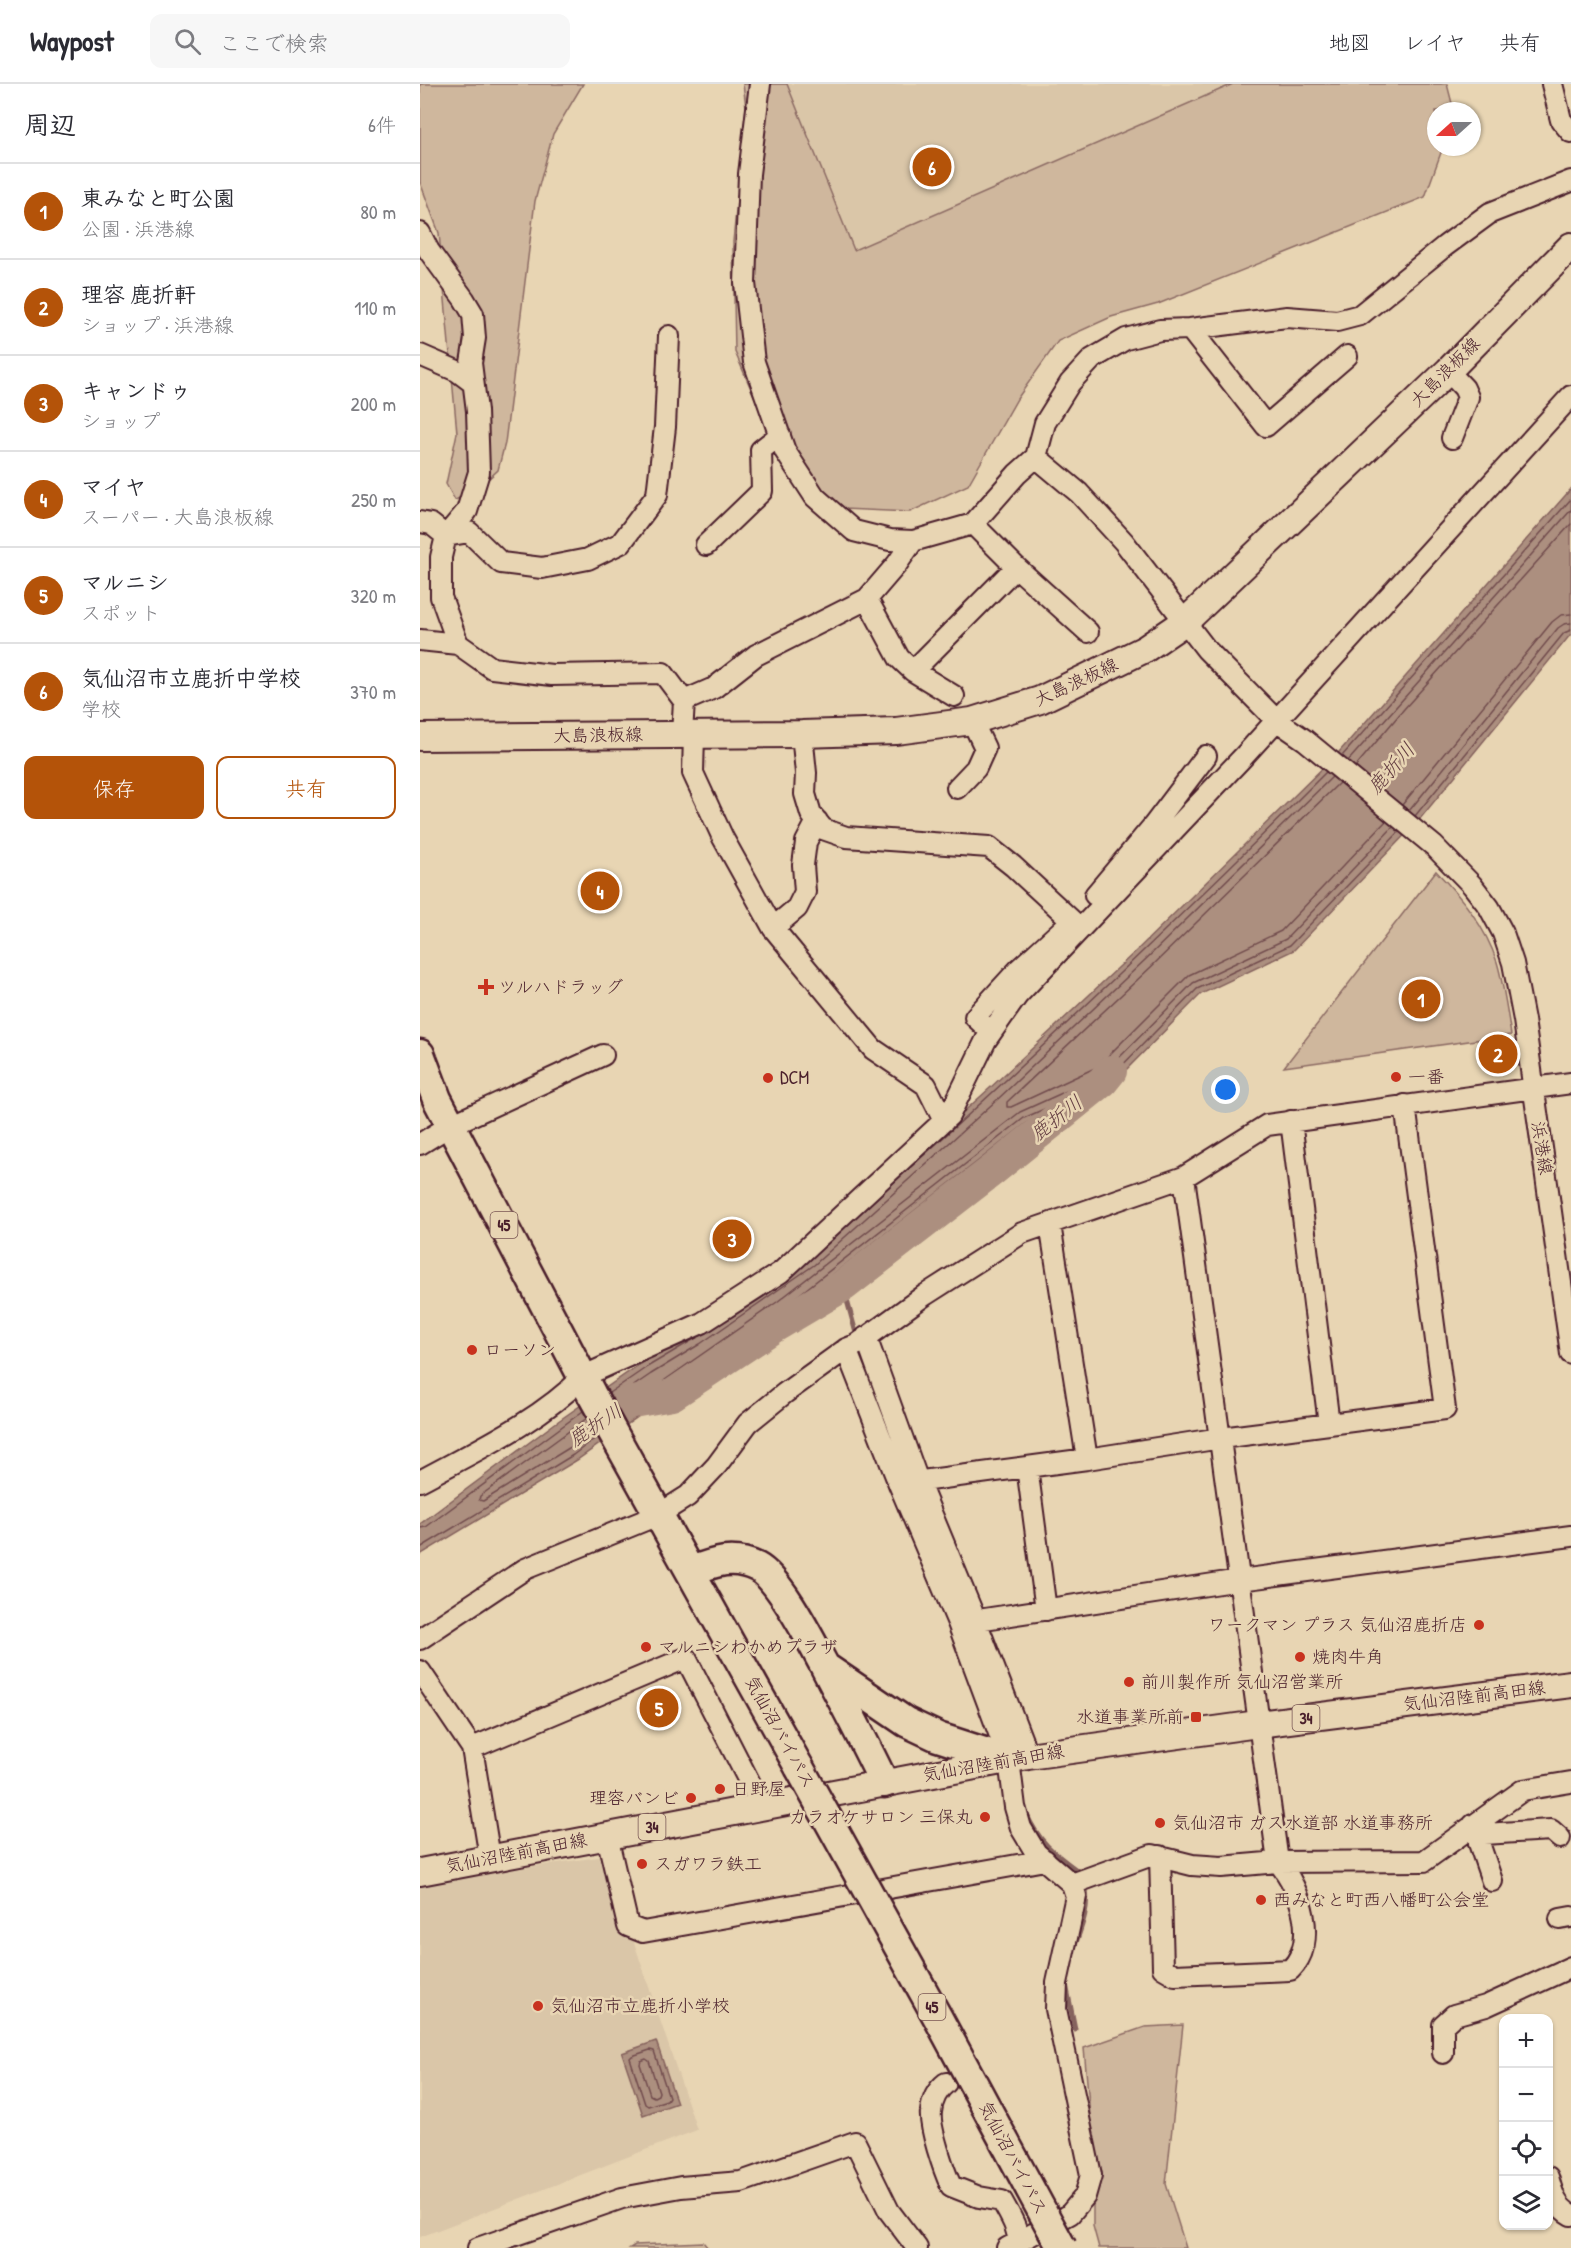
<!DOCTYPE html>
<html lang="ja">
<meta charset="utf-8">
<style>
body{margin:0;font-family:"Patrick Hand","Klee One",sans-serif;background:#f7f7f7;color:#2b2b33}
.controls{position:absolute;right:18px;bottom:18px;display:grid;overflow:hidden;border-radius:12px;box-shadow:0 2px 4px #0004}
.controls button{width:54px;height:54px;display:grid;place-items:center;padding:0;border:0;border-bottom:2px solid #e1e1e2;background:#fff;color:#2b2b33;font:30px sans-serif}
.compass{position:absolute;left:1007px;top:18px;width:54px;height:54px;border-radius:50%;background:#fff;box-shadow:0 2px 4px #0004;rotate:249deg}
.you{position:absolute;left:806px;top:1006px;width:21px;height:21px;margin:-15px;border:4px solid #fff;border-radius:50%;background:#1a73e8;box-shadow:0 0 0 9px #1a73e833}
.badge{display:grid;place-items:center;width:39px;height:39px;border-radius:50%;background:#b45309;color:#fff;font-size:20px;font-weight:700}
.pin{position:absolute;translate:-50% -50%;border:3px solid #fff;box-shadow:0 2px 6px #0006}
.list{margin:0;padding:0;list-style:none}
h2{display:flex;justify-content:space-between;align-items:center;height:78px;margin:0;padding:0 24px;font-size:26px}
h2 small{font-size:20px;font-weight:400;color:#7c7c81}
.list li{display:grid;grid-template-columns:39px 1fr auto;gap:18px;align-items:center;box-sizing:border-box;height:96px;padding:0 24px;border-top:2px solid #e1e1e2}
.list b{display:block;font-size:22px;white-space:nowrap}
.list p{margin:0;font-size:20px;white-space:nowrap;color:#7c7c81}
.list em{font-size:20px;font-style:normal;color:#7c7c81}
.actions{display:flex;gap:12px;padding:18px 24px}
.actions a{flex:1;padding:14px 0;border:2px solid #b45309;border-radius:12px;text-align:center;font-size:21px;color:#b45309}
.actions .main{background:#b45309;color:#fff}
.icon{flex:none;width:33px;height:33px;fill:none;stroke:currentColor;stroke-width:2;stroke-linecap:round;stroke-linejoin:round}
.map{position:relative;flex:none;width:1151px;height:2164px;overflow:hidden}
header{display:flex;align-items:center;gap:36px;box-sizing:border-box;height:84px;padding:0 30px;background:#fff;border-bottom:2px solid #e1e1e2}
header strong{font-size:28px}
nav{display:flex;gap:33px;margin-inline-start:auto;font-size:21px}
.search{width:420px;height:54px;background:#f7f7f7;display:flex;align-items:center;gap:15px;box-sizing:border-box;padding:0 21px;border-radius:12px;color:#7c7c81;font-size:22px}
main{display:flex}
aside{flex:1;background:#fff}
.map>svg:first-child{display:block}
.built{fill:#dac6a8}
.green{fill:#cfb79d;stroke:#8c6b64;stroke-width:1.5}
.water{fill:#ac8f7f;stroke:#85625d;stroke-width:1.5}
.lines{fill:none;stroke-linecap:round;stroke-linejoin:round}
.shore{stroke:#714c4d;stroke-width:1.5}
.stream{stroke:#85625d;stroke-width:5}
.river{stroke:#ac8f7f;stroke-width:32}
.minor-casing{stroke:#4a1f2b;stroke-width:24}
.major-casing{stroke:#4a1f2b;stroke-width:30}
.highway-casing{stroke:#4a1f2b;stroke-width:33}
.minor{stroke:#e8d5b3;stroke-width:20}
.major{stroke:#e8d5b3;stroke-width:26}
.highway{stroke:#e8d5b3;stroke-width:28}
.highway-bridge-casing{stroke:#4a1f2b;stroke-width:33;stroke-linecap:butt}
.highway-bridge{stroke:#e8d5b3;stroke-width:28}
.poi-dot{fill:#c8321e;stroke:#e8d5b3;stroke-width:2}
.labels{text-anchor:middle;stroke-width:5;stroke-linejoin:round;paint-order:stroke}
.shield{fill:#e8d5b3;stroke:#795654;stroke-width:1.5}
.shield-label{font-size:16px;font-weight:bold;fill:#4a1f2b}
.street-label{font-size:18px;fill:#4a1f2b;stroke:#e8d5b3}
.poi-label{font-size:18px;fill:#4a1f2b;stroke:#e8d5b3;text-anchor:start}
.water-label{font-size:20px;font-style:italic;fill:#623b40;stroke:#e8d5b3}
</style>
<header>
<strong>Waypost</strong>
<div class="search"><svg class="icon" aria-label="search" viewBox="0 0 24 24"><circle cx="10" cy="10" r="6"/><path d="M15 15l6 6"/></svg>ここで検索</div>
<nav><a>地図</a><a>レイヤ</a><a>共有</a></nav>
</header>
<main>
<aside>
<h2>周辺<small>6件</small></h2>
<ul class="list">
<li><span class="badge">1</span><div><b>東みなと町公園</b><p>公園 · 浜港線</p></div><em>80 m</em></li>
<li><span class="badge">2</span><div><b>理容 鹿折軒</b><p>ショップ · 浜港線</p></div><em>110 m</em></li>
<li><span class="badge">3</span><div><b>キャンドゥ</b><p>ショップ</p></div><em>200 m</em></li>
<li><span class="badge">4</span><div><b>マイヤ</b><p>スーパー · 大島浪板線</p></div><em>250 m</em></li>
<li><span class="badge">5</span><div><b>マルニシ</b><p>スポット</p></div><em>320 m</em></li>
<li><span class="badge">6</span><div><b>気仙沼市立鹿折中学校</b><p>学校</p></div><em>370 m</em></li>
</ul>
<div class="actions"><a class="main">保存</a><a>共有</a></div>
</aside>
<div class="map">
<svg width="1151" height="2164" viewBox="0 0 1151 2164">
<rect width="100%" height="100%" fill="#e8d5b3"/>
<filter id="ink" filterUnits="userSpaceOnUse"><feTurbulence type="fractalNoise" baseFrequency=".0167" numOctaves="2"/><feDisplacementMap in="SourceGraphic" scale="12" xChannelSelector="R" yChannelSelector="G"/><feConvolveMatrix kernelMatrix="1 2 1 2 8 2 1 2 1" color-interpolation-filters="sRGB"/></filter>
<g filter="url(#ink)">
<path class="built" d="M367 0H813L433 166Z
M185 1772 277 2046 0 2153V1799Z"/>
<path class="green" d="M0 0H163L133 50 115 117 85 359 78 386 54 408 35 416 26 400 37 349 19 149 0 98Z
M323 0H367L434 166 813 0H1027L1034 27H1016V63H1023L1005 113 738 220 691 233 638 257 597 315 548 401 490 428 423 425 364 381 315 268 313 158 326 23Z
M1016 787C1042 814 1065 842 1077 878 1084 902 1087 927 1091 951L864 983Z
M763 1941 746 2100 766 2164H679L673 2142V2065L664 1964 725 1943Z
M283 2158 288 2164H210L215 2161Z"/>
<path class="water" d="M1151 405V550L999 736 874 866 781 910 690 1002 607 1039 365 1228 157 1376 0 1471V1440L134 1340 223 1278 273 1249 385 1171 570 1004 716 867 919 668Z
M236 1957 257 2019 223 2031 202 1969Z"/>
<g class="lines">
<path class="shore" d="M922 672 1151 415
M928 677 1151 426
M935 683 984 625 1151 440
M919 699 731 883 587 1018V1023H591L677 983 769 891 861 847 966 737
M982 721 1132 538 1141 531 1151 530
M989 727 1138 544 1144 540 1151 539
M995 732 1144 549 1151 546
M472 1100C620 967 765 829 906 688
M189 1309 227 1283 276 1254
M193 1316 231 1290 280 1260 394 1181 579 1014 725 876 912 693
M199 1328 357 1218 600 1028 682 991 773 899 866 855 973 743
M167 1334 60 1412 59 1416 63 1417 149 1364 174 1347
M203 1334 362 1224 604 1034 687 997 777 905 870 861 979 748
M0 1444 6 1443 163 1327
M0 1464 153 1371 177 1353
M230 1966 234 1967 249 2013 247 2016 228 2022 225 2020 210 1974 212 1972Z
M226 1975 229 1977 239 2008 238 2011 234 2013 230 2011 220 1980 221 1977Z"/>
<path class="stream" d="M423 1202 436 1249
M444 1278 451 1296
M606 1729C618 1757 633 1769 658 1787
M654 1864C661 1844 669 1826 666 1805
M646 1900 655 1945"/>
<path class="river" d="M202 1322 207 1319 252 1311 354 1243 423 1202 573 1086 683 997 691 987"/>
<g class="minor-casing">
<path id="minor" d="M340 0 329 90 325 199 334 278 365 367 395 413 434 447 470 456 493 457 553 440 596 483 668 548
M1132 0 1141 36 1151 48
M0 149 9 167 44 215 53 230 55 254 51 279 57 327 59 388 47 427 26 452 11 440 0 438
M770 245 846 342 927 272
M249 252 245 343 237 411 201 459 168 475 122 484 81 479 49 448 26 452 21 473V513L38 560 72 584 132 591 243 589 264 617 294 604 336 571 447 515 477 480 493 457
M0 271 37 287 53 299
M1028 287 1044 304 1048 313 1032 354
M616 373 659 409 704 458 786 565 856 636 885 656 1014 762 1052 801 1069 823 1083 849 1093 879 1104 936 1151 1270
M553 440 597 390 616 373 625 339 650 299 672 275 706 255 740 246 770 245 867 233 917 237 940 231 1025 162 1070 129 1151 97
M286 461 342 407 341 366 360 351
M447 515 479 574 493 587 534 612
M0 556 38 560
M493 587 596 483
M262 650 264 617
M274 650 273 689 303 754 353 844 453 965 506 1001 524 1037
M382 650 386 689 385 710 391 730 403 745 426 753 569 763 593 782 660 844
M537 704 556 684 565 664 552 637
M675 811 733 742 786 672
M353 844 377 824 385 808 383 781 386 758 397 737
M571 948 555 933 599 885 645 843
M871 1037 909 1340
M0 1060 31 1041 183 971
M630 1140 667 1375
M446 1253 498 1397 556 1537 608 1672
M426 1265 479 1400 538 1539 589 1676 595 1723 601 1744 616 1769 652 1800 656 1812 637 1899 636 1925 671 2091 665 2112 650 2130 587 2164
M607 1383 626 1526
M0 1397C57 1366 118 1338 164 1292L282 1239 361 1188 529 1032 566 956 597 912 824 672 1151 312
M479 1400 667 1375 801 1354 1025 1325 985 1021
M538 1539 820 1496 1151 1452
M0 1555 105 1485 238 1431 268 1412 297 1381 328 1339 365 1309 426 1265 436 1261 505 1211 602 1149 764 1093 847 1041 1151 999
M0 1587 52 1664 70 1774
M52 1664 266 1574 334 1707 340 1722
M1053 1741 1064 1750 1131 1746 1140 1754
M1064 1750 1059 1759 1072 1797
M187 1752 208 1842 223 1848 625 1776
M740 1772 743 1884 755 1891 870 1886C899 1858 881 1805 858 1778L764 1093
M652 1800 732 1771 772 1781 801 1783 858 1778 1004 1777 1103 1706 1151 1698
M1140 1835 1151 1833
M1023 1969V1941L1034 1931 1066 1922 1151 1883
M526 1999C517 2006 512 2017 511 2028 509 2043 524 2087 531 2102L559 2113 582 2117C589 2130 602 2149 597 2164
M1128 2093C1133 2110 1135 2122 1151 2131
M58 2164 202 2114 261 2103 321 2098 435 2058 469 2127 497 2164"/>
</g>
<g class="major-casing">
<path id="major" d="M0 653 382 650 476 647 552 637 620 616 725 565 766 537 1028 287 1151 162
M0 1788 608 1672 838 1640 1151 1600"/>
</g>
<g class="highway-casing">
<path id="highway" d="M0 970 17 1015 172 1311 379 1683
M271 1487C295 1478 313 1471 337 1483 360 1495 391 1557 404 1581 424 1620 445 1659 464 1699
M408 1585 486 1638 518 1653 589 1676"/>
</g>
<use href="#minor" class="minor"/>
<use href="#major" class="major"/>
<use href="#highway" class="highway"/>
<g class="highway-bridge-casing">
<path id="highway-bridge" d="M379 1683 518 1934 642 2164"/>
</g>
<use href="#highway-bridge" class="highway-bridge"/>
</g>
</g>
<g class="poi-dot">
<path d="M63 894h6v6h6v6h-6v6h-6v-6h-6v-6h6z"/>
<circle cx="976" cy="993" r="6"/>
<circle cx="348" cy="994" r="6"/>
<circle cx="52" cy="1266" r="6"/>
<circle cx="1059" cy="1541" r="6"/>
<circle cx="226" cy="1563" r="6"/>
<circle cx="880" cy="1573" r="6"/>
<circle cx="709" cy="1598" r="6"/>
<rect x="770" y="1627" width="12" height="12" rx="3"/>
<circle cx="300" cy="1705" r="6"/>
<circle cx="271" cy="1714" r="6"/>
<circle cx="565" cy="1733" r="6"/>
<circle cx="740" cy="1739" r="6"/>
<circle cx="222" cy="1780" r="6"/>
<circle cx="841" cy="1816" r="6"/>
<circle cx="118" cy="1922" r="6"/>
</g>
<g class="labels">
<g class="shield">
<rect x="70.5" y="1128" width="27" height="26" rx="4.5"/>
<rect x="872.5" y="1621" width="27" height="26" rx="4.5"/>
<rect x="218.5" y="1730" width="27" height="26" rx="4.5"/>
<rect x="498.5" y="1910" width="27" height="26" rx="4.5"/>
</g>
<g class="shield-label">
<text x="84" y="1147">45</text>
<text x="886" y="1640">34</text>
<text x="232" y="1749">34</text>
<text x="512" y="1929">45</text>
</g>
<g class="street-label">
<text transform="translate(1025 288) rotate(-45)" y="6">大島浪板線</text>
<text transform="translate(656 598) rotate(-25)" y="6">大島浪板線</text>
<text transform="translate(178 651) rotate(-1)" y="6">大島浪板線</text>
<text transform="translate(1122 1064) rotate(81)" y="6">浜港線</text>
<text transform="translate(1054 1612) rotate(-7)" y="6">気仙沼陸前高田線</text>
<text transform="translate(360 1648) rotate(61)" y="6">気仙沼バイパス</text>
<text transform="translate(573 1679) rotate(-10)" y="6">気仙沼陸前高田線</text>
<text transform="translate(96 1769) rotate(-11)" y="6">気仙沼陸前高田線</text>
<text transform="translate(593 2074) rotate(62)" y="6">気仙沼バイパス</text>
</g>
<g class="poi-label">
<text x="78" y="909">ツルハドラッグ</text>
<text x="988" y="999">一番</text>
<text x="360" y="1000">DCM</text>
<text x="64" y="1272">ローソン</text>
<text x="1047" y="1547" text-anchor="end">ワークマン プラス 気仙沼鹿折店</text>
<text x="238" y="1569">マルニシわかめプラザ</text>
<text x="892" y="1579">焼肉牛角</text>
<text x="721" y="1604">前川製作所 気仙沼営業所</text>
<text x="764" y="1639" text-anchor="end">水道事業所前</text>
<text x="312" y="1711">日野屋</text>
<text x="259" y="1720" text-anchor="end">理容バンビ</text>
<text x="553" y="1739" text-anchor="end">カラオケサロン 三保丸</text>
<text x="752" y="1745">気仙沼市 ガス水道部 水道事務所</text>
<text x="234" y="1786">スガワラ鉄工</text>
<text x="853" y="1822">西みなと町西八幡町公会堂</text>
<text x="130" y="1928">気仙沼市立鹿折小学校</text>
</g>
<g class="water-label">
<text transform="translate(971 684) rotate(-49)" y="7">鹿折川</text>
<text transform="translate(636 1034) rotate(-38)" y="7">鹿折川</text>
<text transform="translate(175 1341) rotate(-34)" y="7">鹿折川</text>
</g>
</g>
</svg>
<div class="controls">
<button>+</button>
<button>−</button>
<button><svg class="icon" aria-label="locate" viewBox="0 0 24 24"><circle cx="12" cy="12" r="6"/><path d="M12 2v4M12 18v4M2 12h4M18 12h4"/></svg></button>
<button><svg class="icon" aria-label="layers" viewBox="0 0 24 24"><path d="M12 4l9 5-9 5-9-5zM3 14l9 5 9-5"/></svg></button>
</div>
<svg class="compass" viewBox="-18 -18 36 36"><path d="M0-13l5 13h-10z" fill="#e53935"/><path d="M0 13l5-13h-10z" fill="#7c7c81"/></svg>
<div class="you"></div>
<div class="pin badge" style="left:1001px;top:915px">1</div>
<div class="pin badge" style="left:1078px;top:970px">2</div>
<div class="pin badge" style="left:312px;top:1155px">3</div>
<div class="pin badge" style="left:180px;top:807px">4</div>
<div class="pin badge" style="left:239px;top:1624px">5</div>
<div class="pin badge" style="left:512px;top:83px">6</div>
</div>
</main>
